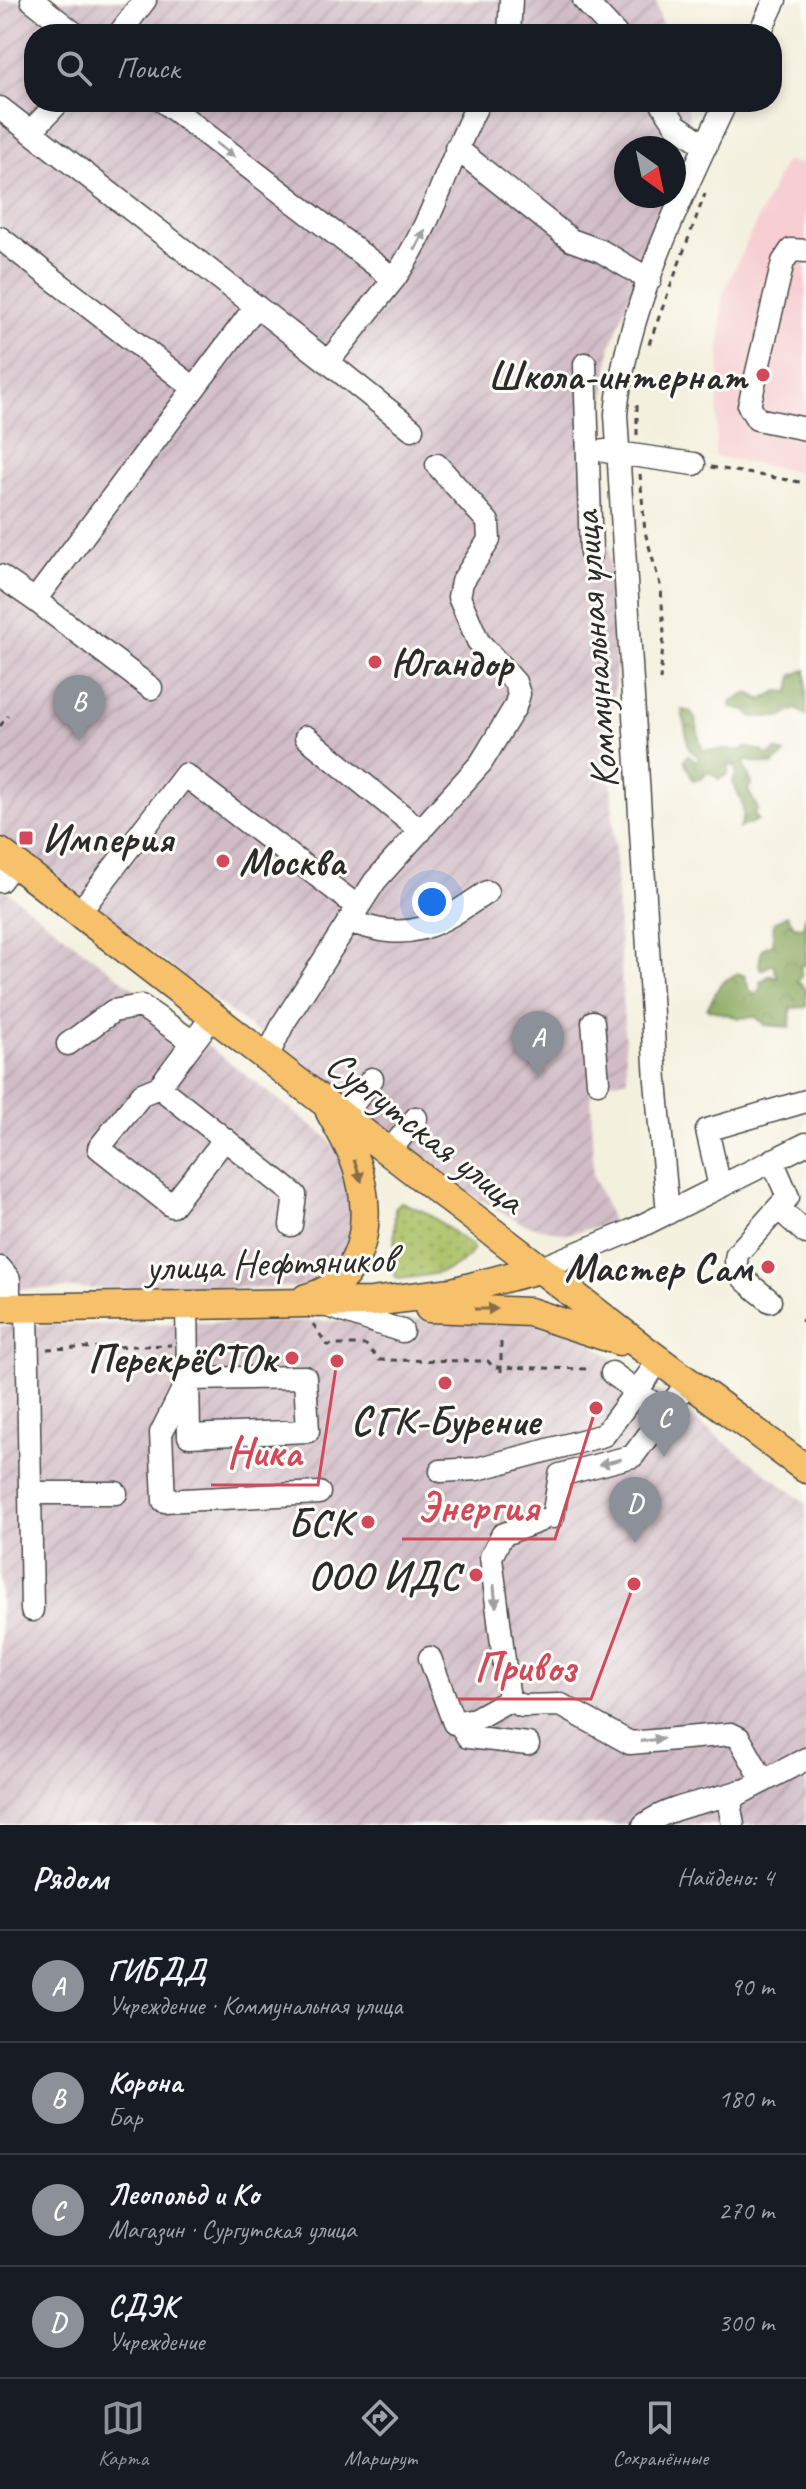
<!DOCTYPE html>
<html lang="ru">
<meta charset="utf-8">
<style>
body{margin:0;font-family:Caveat,sans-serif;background:#20242c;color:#f1f3f6}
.compass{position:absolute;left:614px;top:136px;width:72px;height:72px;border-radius:50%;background:#171b24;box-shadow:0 4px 12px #0003;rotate:147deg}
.you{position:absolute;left:432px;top:902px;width:28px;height:28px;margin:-20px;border:6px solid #fff;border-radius:50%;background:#1a73e8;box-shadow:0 0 0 12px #1a73e833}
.badge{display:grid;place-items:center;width:52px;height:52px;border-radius:50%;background:#8c9099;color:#fff;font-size:26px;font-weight:700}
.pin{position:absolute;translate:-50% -66px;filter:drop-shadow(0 2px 4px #0008)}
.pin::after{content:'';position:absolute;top:42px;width:28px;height:24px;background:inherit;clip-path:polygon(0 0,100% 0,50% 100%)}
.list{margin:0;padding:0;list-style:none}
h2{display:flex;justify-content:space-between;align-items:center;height:104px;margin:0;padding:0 32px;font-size:34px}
h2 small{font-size:26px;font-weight:400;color:#9ea1a6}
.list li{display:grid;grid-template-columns:52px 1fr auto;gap:24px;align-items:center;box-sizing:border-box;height:112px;padding:0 32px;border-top:2px solid #363941}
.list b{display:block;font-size:30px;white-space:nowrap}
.list p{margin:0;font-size:26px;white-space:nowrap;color:#9ea1a6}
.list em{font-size:26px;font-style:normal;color:#9ea1a6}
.icon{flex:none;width:44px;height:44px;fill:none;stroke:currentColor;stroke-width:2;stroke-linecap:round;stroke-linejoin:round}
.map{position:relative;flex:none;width:806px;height:1825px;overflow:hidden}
.search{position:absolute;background:#171b24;box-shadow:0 4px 12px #0003;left:24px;right:24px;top:24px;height:88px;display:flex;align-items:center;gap:20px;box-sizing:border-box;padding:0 28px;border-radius:32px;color:#9ea1a6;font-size:30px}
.sheet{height:552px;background:#171b24}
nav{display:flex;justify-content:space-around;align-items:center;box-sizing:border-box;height:112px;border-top:2px solid #363941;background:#171b24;font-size:22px;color:#9ea1a6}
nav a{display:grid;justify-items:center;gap:4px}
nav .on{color:#8c9099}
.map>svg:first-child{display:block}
.built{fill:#f7cfd3}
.industrial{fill:url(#industrial-furrows)}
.grass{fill:url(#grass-dots);stroke:#6a7648;stroke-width:2}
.forest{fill:url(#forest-crowns);stroke:#596842;stroke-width:2}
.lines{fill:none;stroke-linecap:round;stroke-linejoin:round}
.minor-casing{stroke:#494946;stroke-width:25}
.major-casing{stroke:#494946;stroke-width:31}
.path{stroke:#494946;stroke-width:3;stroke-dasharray:6 6;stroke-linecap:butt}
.minor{stroke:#fff;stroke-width:22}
.major{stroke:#f7c06b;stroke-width:28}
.oneway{fill:#a0a0a0}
.oneway2{fill:#876e48}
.poi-dot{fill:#d1495b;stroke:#fdfcf7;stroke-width:3}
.labels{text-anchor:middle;stroke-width:6;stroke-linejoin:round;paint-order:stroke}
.poi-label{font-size:40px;font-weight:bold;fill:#2b2b2b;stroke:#fdfcf7;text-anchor:end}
.street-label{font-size:40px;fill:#2b2b2b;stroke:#fdfcf7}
.leader{fill:none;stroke:#d1495b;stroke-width:3}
.callout-dot{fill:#d1495b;stroke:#fdfcf7;stroke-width:3}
.callout-label{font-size:42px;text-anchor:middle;font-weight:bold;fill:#d1495b;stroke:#fdfcf7;stroke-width:6;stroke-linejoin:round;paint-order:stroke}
</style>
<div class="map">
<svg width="806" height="1825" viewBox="0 0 806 1825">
<defs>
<pattern id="industrial-furrows" width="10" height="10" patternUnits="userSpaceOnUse" patternTransform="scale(2)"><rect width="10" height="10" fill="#d2bdc7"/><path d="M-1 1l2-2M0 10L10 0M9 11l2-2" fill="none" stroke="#b4a3ab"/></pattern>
<pattern id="grass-dots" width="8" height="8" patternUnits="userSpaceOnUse" patternTransform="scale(2)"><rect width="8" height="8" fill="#aac065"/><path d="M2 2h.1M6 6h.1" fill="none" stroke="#8b9c53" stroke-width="1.8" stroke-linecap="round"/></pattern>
<pattern id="forest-crowns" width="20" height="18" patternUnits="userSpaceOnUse" patternTransform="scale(2)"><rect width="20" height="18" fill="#87a65a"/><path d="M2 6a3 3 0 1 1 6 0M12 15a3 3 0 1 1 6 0" fill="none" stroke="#6f874b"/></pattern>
</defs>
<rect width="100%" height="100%" fill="#fdfcf7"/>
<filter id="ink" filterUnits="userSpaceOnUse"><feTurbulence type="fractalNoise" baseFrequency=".0125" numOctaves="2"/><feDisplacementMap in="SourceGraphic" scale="16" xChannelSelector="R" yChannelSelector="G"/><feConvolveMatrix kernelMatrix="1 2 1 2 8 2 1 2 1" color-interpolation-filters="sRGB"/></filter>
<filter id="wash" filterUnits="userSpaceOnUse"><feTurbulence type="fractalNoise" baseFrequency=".006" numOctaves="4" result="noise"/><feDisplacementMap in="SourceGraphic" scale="32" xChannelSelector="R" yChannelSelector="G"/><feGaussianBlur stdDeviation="1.8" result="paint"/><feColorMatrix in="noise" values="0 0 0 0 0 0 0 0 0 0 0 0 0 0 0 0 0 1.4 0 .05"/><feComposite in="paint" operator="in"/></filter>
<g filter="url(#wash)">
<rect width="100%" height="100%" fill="#f4f0de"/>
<path class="built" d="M785 161 806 165V473L715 457 723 293Z"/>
<path class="industrial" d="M0 0H655L665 34H34V102H685L689 116 674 168V148H626V196H666L610 349 602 425 616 668 609 742 627 1080 591 1083 593 1175 613 1223 567 1234 523 1224 463 1190 0 836Z
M0 886 328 1138 341 1158 354 1210 344 1261 315 1287 0 1289Z
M522 1318 584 1337 806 1503V1825H0V1326Z"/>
<path class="grass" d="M401 1202 427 1213 472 1246 474 1250C457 1274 425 1276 398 1279L394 1276 395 1208Z"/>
<path class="forest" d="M806 670V715L796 709 783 717H753L746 710 731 707 732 701 749 693 762 700 778 691 790 692 793 675Z
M682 710 691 712C701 725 696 737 703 750H740L745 747 762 751 767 756 776 750 785 754 772 765 747 761 743 764 752 783 748 790 758 809 754 813 758 820 739 828C748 813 742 798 732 783L737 774 735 766H729L728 774 719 779 708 771 701 779 693 780 684 760 688 755 697 762 699 757 689 749Z
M806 914V964L800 966 802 977 797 981 806 989V1007L791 1008 790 1027 765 1025 756 1017 739 1018 707 1009 721 983 738 973 745 976 749 990 756 995 761 989 760 982 770 975 778 978 773 964 761 970 759 965 762 949 772 944 774 922 787 915 794 926 803 927Z"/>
</g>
<g filter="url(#ink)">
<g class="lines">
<g class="minor-casing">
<path id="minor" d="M32 0 75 34
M584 0 616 34
M119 34 145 0
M509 34 511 0
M759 34 775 0
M164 102 394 279C433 224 448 161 479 102
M661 102 676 125 706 146
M0 108 328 362
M31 131 59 102
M456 148 571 240 601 251 650 280
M0 238 194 388
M806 251 791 250 783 262 749 406 757 419 806 429
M394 279 328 362 412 429
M585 364 591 553
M604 451 694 464
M0 576 35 600 256 306
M35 600 151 688
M306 737 421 831
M0 881 14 863
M79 913 185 775 358 907
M349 921C412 944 435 927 487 892
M213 1016 159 1087 295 1195 291 1225
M593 1022 598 1082
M68 1044 113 1011 141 1006 193 1042
M267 1057 284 1022 375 881 481 763 515 707 519 694 515 682 478 641 459 597 462 582 489 540 488 522 437 465
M159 1087 142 1094 99 1148 172 1206 225 1139
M343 1117 372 1079
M389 1152 416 1118
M720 1187 707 1130 806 1101
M778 1208 806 1233
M668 1213 656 1081 616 414C626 309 681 197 726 102
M0 1268 9 1279V1308
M539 1269 631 1231 806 1144
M770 1301C755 1287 731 1276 737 1254L788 1197 772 1160
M187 1305 189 1436 308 1431 305 1377 188 1379 161 1433 164 1501 319 1493
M328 1306 402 1331
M27 1308 32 1610
M612 1373 666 1413
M441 1471 477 1469 604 1435 659 1361
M30 1493H116
M553 1517 560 1475 633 1456 688 1382
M541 1520 502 1535 491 1557 509 1700 522 1706 561 1705 630 1743 731 1734 739 1738 763 1780
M430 1658 454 1723 475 1719 509 1700
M459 1723 468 1737 528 1744
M644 1825C671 1805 709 1802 741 1791
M733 1825 730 1808 735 1796 806 1759"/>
</g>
<g class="major-casing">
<path id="major" d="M0 852 648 1352 806 1469
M306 1298C365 1284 374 1219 357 1167 351 1148 340 1130 330 1112
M0 1308 372 1302 452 1292 539 1269
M429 1308 530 1312 619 1341"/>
</g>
<path class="path" d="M649 344 705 194
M637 435V402
M711 467 806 483
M640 474 645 532 661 588 664 634 660 680
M0 726 8 716
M801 1320 806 1322
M313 1324 327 1345H366L379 1360 488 1361 493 1367 588 1369
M47 1349 171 1345
M501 1372V1341"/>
<use href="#minor" class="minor"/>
<use href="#major" class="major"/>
</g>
<defs><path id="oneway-solid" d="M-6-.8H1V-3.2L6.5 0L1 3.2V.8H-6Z" transform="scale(2)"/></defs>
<g class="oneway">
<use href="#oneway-solid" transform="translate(225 150) rotate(38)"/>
<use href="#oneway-solid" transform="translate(420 240) rotate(-63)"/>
<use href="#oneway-solid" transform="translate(610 1462) rotate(166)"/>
<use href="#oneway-solid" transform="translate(495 1596) rotate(84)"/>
<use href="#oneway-solid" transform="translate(652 1740) rotate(-7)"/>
</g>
<g class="oneway2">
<use href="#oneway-solid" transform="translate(358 1171) rotate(71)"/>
<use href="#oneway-solid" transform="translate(486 1309)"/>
</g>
</g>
<g class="poi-dot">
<circle cx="763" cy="375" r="8"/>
<circle cx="375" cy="662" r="8"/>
<rect x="18" y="830" width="16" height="16" rx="4"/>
<circle cx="223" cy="861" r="8"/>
<circle cx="768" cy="1267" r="8"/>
<circle cx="292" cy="1358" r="8"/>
<circle cx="445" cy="1383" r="8"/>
<circle cx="368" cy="1522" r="8"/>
<circle cx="476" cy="1575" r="8"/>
</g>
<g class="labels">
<g class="poi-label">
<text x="747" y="389">Школа-интернат</text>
<text x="391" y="676" text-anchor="start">Югандор</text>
<text x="42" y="852" text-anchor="start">Империя</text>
<text x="239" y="875" text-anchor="start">Москва</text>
<text x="752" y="1281">Мастер Сам</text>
<text x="276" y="1372">ПерекрёСТОк</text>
<text x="445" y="1434" text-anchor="middle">СГК-Бурение</text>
<text x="352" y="1536">БСК</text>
<text x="460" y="1589">ООО ИДС</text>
</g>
<g class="street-label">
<text transform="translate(594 650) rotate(-94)" y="14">Коммунальная улица</text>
<text transform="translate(426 1131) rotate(38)" y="14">Сургутская улица</text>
<text transform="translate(270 1262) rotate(-2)" y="14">улица Нефтяников</text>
</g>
</g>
<path class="leader" d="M337 1361L318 1485H211M596 1408L555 1539H402M634 1584L591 1699H458"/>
<g class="callout-dot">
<circle cx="337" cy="1361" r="8"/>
<circle cx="596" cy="1408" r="8"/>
<circle cx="634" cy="1584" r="8"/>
</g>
<g class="callout-label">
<text x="264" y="1466">Ника</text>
<text x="478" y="1521">Энергия</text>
<text x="525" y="1681">Привоз</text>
</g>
</svg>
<svg class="compass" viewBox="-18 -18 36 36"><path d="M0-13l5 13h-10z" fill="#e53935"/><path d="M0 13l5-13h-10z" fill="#9ea1a6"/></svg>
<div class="you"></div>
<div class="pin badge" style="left:538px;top:1077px">A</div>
<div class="pin badge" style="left:79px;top:741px">B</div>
<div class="pin badge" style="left:664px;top:1457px">C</div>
<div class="pin badge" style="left:635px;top:1543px">D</div>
<div class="search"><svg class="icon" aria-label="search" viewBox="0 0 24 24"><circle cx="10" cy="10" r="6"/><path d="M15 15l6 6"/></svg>Поиск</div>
</div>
<section class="sheet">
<h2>Рядом<small>Найдено: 4</small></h2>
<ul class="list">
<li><span class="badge">A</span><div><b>ГИБДД</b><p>Учреждение · Коммунальная улица</p></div><em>90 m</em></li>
<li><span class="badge">B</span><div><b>Корона</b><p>Бар</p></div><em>180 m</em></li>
<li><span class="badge">C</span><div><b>Леопольд и Ко</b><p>Магазин · Сургутская улица</p></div><em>270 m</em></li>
<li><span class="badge">D</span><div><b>СДЭК</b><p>Учреждение</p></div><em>300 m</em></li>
</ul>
</section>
<nav>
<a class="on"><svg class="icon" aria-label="map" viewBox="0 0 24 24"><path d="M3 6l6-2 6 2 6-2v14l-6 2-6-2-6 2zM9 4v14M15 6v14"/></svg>Карта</a>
<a><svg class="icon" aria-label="directions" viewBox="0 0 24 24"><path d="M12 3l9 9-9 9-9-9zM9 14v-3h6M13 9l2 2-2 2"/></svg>Маршрут</a>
<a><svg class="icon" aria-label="saved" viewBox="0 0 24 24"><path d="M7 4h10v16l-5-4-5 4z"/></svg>Сохранённые</a>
</nav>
